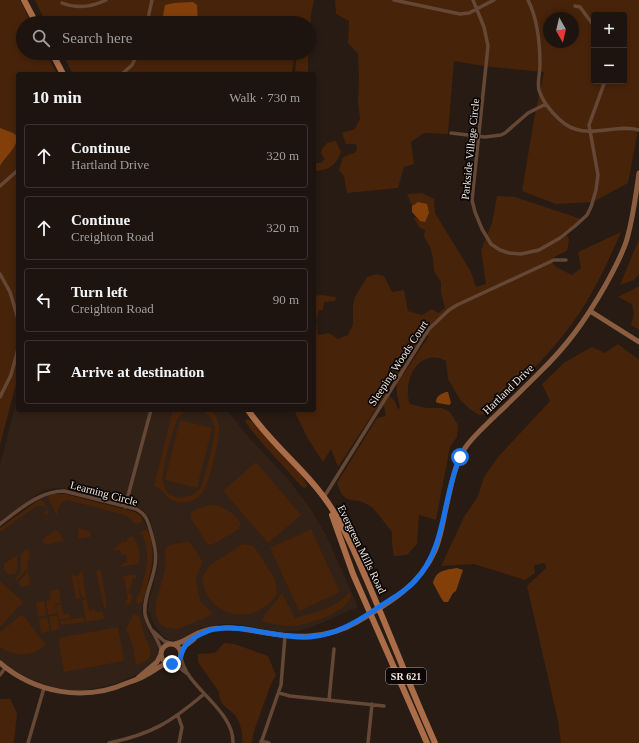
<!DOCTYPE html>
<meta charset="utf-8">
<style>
body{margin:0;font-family:"Times New Roman",serif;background:#251d18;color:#f1f3f6}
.controls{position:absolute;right:12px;top:12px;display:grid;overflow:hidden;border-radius:4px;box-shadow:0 2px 6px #0003}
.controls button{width:36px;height:36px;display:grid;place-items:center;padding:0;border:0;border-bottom:1px solid #3b332f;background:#1d140f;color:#f1f3f6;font:20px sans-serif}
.compass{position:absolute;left:543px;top:12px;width:36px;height:36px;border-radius:50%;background:#1d140f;box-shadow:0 2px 6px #0003;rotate:172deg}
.stop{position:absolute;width:12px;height:12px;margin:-9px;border:3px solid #1a73e8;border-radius:50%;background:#fff}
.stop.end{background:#1a73e8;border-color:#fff;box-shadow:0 1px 4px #0008}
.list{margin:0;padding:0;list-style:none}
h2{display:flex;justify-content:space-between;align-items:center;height:52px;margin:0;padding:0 16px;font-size:17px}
h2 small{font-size:13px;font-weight:400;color:#a09e9e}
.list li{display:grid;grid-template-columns:26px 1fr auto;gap:12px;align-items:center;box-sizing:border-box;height:64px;margin:0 8px 8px;padding:0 8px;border:1px solid #3b332f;border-radius:4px}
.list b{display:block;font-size:15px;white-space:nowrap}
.list p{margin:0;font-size:13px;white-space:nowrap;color:#a09e9e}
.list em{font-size:13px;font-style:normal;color:#a09e9e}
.icon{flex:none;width:22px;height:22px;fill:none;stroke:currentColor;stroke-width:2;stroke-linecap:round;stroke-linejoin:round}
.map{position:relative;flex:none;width:639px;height:743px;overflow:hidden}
.search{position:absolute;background:#1d140f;box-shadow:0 2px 6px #0003;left:16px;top:16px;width:300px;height:44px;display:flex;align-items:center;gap:10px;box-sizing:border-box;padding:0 14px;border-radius:22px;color:#a09e9e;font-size:15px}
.panel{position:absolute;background:#1d140f;box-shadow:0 2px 6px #0003;left:16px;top:72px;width:300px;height:340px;border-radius:4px}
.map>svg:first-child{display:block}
.built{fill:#322116}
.green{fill:#47230a;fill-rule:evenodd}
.water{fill:#823f0a}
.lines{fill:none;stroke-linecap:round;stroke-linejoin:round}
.street{stroke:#644735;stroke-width:3.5}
.secondary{stroke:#8b5d40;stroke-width:5}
.primary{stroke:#aa6d48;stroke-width:6}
.route{stroke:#1a73e8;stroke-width:5}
.labels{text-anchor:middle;stroke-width:3.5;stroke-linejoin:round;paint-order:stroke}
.shield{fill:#0c0705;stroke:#aca4a0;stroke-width:1}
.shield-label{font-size:10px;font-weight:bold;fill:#f0e7e3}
.street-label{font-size:11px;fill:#f0e7e3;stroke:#0c0705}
</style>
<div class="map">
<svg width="639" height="743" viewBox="0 0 639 743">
<rect width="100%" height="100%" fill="#271b14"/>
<path class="built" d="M18 395V410H227L245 433 288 479 310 508 326 535 358 607 310 628 298 631 280 632 236 624H221L201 628 179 640H170L164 637 154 625 149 612 148 611 149 601 158 565V551L150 519 143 510 137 507 68 489 54 488 45 490 38 494 0 521V465Z
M51 494H65L135 512 141 516 149 531 152 547 153 559 143 602 142 613 147 628 157 644 159 654 155 661 142 672 115 684 87 690H70L56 688 30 679 13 670 0 660V528L38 500Z"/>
<path class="green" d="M0 0H20L31 23H23V53H46L57 74H18V377L0 445Z
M35 0H314L311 15 309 42V23H46Z
M335 0H639V125L628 183 593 202 556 204 522 191 534 119 544 72 483 66 454 61 448 134 424 133 411 142 414 164 404 167 398 188 347 193 344 176 339 170 343 157 356 152 357 147 355 144H346L342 133 355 129 360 119 358 102 359 79 358 54 348 43 349 21 336 14ZM594 15H624V81H594ZM549 18H573V42H549Z
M62 53H295L292 72 295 73 296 74H73Z
M297 53H308V72L295 71Z
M336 141 341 152C336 166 328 171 314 171V163H321L325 159 321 154 322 149 327 143Z
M422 193 434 199 435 213 471 272 476 287 486 284 481 250 492 223 497 196 515 197 581 219 566 232 569 240 567 251 554 257 552 263 556 267 572 275 581 268 578 252 621 232C610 257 599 282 584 306 559 346 522 382 486 413L479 415 471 410 461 401 448 379 446 361C424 349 408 370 408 391 407 395 409 400 410 404L427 408H442L450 412 458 425 457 437 450 447 436 520 419 515 417 544 407 555 394 556 392 544V532C385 524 378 512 370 506 355 495 344 508 337 483L377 418 386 416 384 406 380 403 338 467 331 449 323 462 308 439 294 410H314V296L322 295 336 297 335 301 324 302 323 310H319L316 321 318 335 329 333 338 339 348 335 353 324V306L355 297 367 277 376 274 384 276 392 292 404 290 408 311 422 315 432 309 438 313 445 308 441 293V282L434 271 433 258 430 247 424 236 425 230 419 227 414 218 416 217 420 221 418 202 412 206 407 194ZM423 335 429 336 403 375 402 367ZM396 371 397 395 400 408 398 409 394 400 390 397 387 386 391 373Z
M639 239V274L634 280 620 285Z
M639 286V330L631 325 634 314 632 304 618 297Z
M618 344 639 360V743H561L558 721 527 586 546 568 545 563 534 565 535 573 525 580 474 564 441 566 464 517 477 498 484 477 498 457 550 401 542 384 565 362 592 347 605 353Z
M173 410H192C186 411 182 413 179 417 173 425 161 474 163 483 167 502 191 501 201 487 205 475 217 436 214 425 212 417 205 411 196 410H210C215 414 218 419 219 426 221 436 209 483 203 492 199 498 192 502 185 502 165 504 166 489 154 486Z
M246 419 252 421 299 472 308 486 304 488 301 486C283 464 261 445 245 421Z
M180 420 212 428 197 488 165 480Z
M256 462 301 515 268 543 223 491Z
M51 494H65L135 512 141 516 142 521 140 523 136 524 125 515 68 500C59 502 58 509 57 516L48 497Z
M39 500 44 502 48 511V514L46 515 44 513 47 510 43 505 40 507 38 505 0 532V528Z
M214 505C226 507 233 513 241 523L239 529 212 545 207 544 191 518V512L204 506Z
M79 528 89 531 91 533 90 537 78 539V530Z
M146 529C149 532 150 536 151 541 156 561 148 581 143 601L139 604 136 603 137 596H139C145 574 152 556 142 534L140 535 139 534Z
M311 529 340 592 299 611 270 548Z
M55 530 59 531 63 541 45 545 43 541V539Z
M132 536C140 543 140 555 139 564L119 567 121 565 127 562 126 554 121 555 120 550H113L123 541 125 543 128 539V538Z
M186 542H190L203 562 196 578 197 587 201 602 213 614C212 615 179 629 177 629 140 629 161 590 165 570 166 563 165 556 165 549L168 545Z
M243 544 254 546 275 579 277 594C255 628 206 618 202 577L210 565Z
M26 549 29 551 30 557 27 562 28 568 16 581 15 580 21 571V555Z
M17 555V571L14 574H8L4 570V564Z
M28 570 30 585 22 587 18 583 27 573 26 572Z
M101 570 107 608H104L96 571Z
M82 571 86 597 84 598 81 596 77 576 80 574 79 572Z
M74 573 73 575 77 576 80 596V598L76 599 71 574Z
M133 574 136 575V578H133L129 593 132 595 131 603 129 605 126 603 125 601 128 599 124 578H121V577Z
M0 581 23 602 0 627Z
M59 589 61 602 55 604 57 613 48 615 46 601 51 599 49 591Z
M282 593 295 618C313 613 337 608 349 593H351C354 610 306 626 293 626 283 626 272 624 262 621 266 610 276 603 282 593Z
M87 599 89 611 95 609 96 612 103 611 104 619 86 622 82 600Z
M44 601 47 615 38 617 36 602Z
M61 604 64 615 70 614 69 615 71 616V618L59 620 56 605Z
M134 614 139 616C141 622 142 628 144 634 150 648 158 660 136 665L133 646 126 629Z
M21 615 24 616 46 645C32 657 14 657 0 647V632Z
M57 615 60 629 51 631 49 617Z
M47 617 50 631 41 633 39 619Z
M83 617 85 622 62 625 59 621Z
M118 627 124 661 64 672 58 638Z
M224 643 235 644 268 656 276 675 271 684 253 734 252 743H242C244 735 239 718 233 713 225 707 219 703 219 692L198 662V654L215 653Z
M0 699H10L17 713 14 743H0Z"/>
<path class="water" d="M193 2 197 5 198 23H164L163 16 165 5 174 3Z
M0 128 13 133 17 136C17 149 6 155 0 166Z
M418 202 427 204 429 213 425 222 420 221 412 212V206Z
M446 392H448L451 403 449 405 438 403 436 402C436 396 441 394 446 392Z
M457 568 463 570 456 591 453 593 448 602H444C441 599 436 588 433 583 436 570 445 570 457 568Z"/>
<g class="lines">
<path class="street" d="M394 0 460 14 469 13 494 0
M473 0 484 27 488 46 472 200 475 212 482 229 491 244 500 250 509 253 521 254 539 250 560 238 575 226 587 215 591 207 596 190 598 175 589 125 605 81
M528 0C538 20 540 43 540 65 540 74 537 82 539 90 543 104 561 125 575 129 595 136 619 124 639 130
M62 3C77 9 92 7 106 0
M575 6 580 7 594 26
M147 23 152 0
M122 74 132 65 138 53
M451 133 485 137 501 135 505 133 528 113 546 104
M0 186 18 170
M0 274 10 292 18 319
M0 397 11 375 18 349
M324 497 425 335 429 329 449 310 457 305 554 260H566
M125 507 151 410
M0 524C19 510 39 491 64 491L136 509C146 514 148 521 151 532 154 543 157 553 155 565 153 581 143 598 145 614 147 627 158 637 161 650
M153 631 164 641 170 643
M181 657C185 687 234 709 233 743
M172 664 177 666 188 674
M0 675 5 668
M279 693 290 696 384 706
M329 700 334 649
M178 716 182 727 179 743
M261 741 269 743
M28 743 44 688
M109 743C152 734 171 722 204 694
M261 743 281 685 285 636
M368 743 372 704"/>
<path class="secondary" d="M590 311 639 342
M161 654a10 10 0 1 1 20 0a10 10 0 1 1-20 0Z
M174 644C183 643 189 637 198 633 205 630 215 628 223 628 235 627 248 630 260 632 294 638 326 640 357 622 388 604 420 585 435 551 441 537 443 522 446 508 451 487 454 466 465 448 473 436 485 426 495 416 510 402 524 388 538 374 567 346 585 321 605 286 613 271 622 256 627 239 633 218 636 195 639 173
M181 653 185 646 194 639
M0 663C35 693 84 702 127 683 133 681 141 678 146 675 154 671 159 666 168 663
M138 678 157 662 161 654"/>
<path class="primary" d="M24 0 36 23
M52 53 63 74
M248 410C272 446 309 472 332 509 347 532 357 558 368 583 391 636 411 690 435 743
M332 515 353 574 427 743"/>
</g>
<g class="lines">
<path class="route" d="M172 664C182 662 180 653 185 646 191 638 207 630 216 629 245 624 278 639 310 637 335 635 355 623 376 609 389 600 404 593 415 581 447 546 442 498 460 457"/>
</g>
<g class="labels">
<rect class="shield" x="386" y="668" width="40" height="16" rx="3"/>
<g class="shield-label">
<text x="406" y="680">SR 621</text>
</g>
<g class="street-label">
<text transform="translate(470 149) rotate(-84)" y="4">Parkside Village Circle</text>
<text transform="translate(398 363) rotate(-57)" y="4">Sleeping Woods Court</text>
<text transform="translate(508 389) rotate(-44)" y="4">Hartland Drive</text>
<text transform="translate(104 493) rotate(15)" y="4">Learning Circle</text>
<text transform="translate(362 549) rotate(64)" y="4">Evergreen Mills Road</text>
</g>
</g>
</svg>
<div class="controls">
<button>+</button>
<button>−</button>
</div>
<svg class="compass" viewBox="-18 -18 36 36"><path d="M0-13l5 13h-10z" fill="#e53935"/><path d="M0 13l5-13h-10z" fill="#a09e9e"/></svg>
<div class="stop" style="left:460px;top:457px"></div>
<div class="stop end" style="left:172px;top:664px"></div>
<div class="search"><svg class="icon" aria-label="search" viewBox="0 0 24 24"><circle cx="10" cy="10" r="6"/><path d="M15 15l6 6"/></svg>Search here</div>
<section class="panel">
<h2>10 min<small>Walk · 730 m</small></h2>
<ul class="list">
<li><svg class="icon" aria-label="ahead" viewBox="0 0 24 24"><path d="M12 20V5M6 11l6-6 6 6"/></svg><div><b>Continue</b><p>Hartland Drive</p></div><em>320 m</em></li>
<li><svg class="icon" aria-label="ahead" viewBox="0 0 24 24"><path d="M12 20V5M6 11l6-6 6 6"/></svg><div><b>Continue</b><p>Creighton Road</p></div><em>320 m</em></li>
<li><svg class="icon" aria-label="left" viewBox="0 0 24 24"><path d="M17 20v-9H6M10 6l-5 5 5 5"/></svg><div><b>Turn left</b><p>Creighton Road</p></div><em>90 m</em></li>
<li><svg class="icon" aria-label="arrive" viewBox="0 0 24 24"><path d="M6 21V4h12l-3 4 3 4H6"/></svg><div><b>Arrive at destination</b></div></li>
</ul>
</section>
</div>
